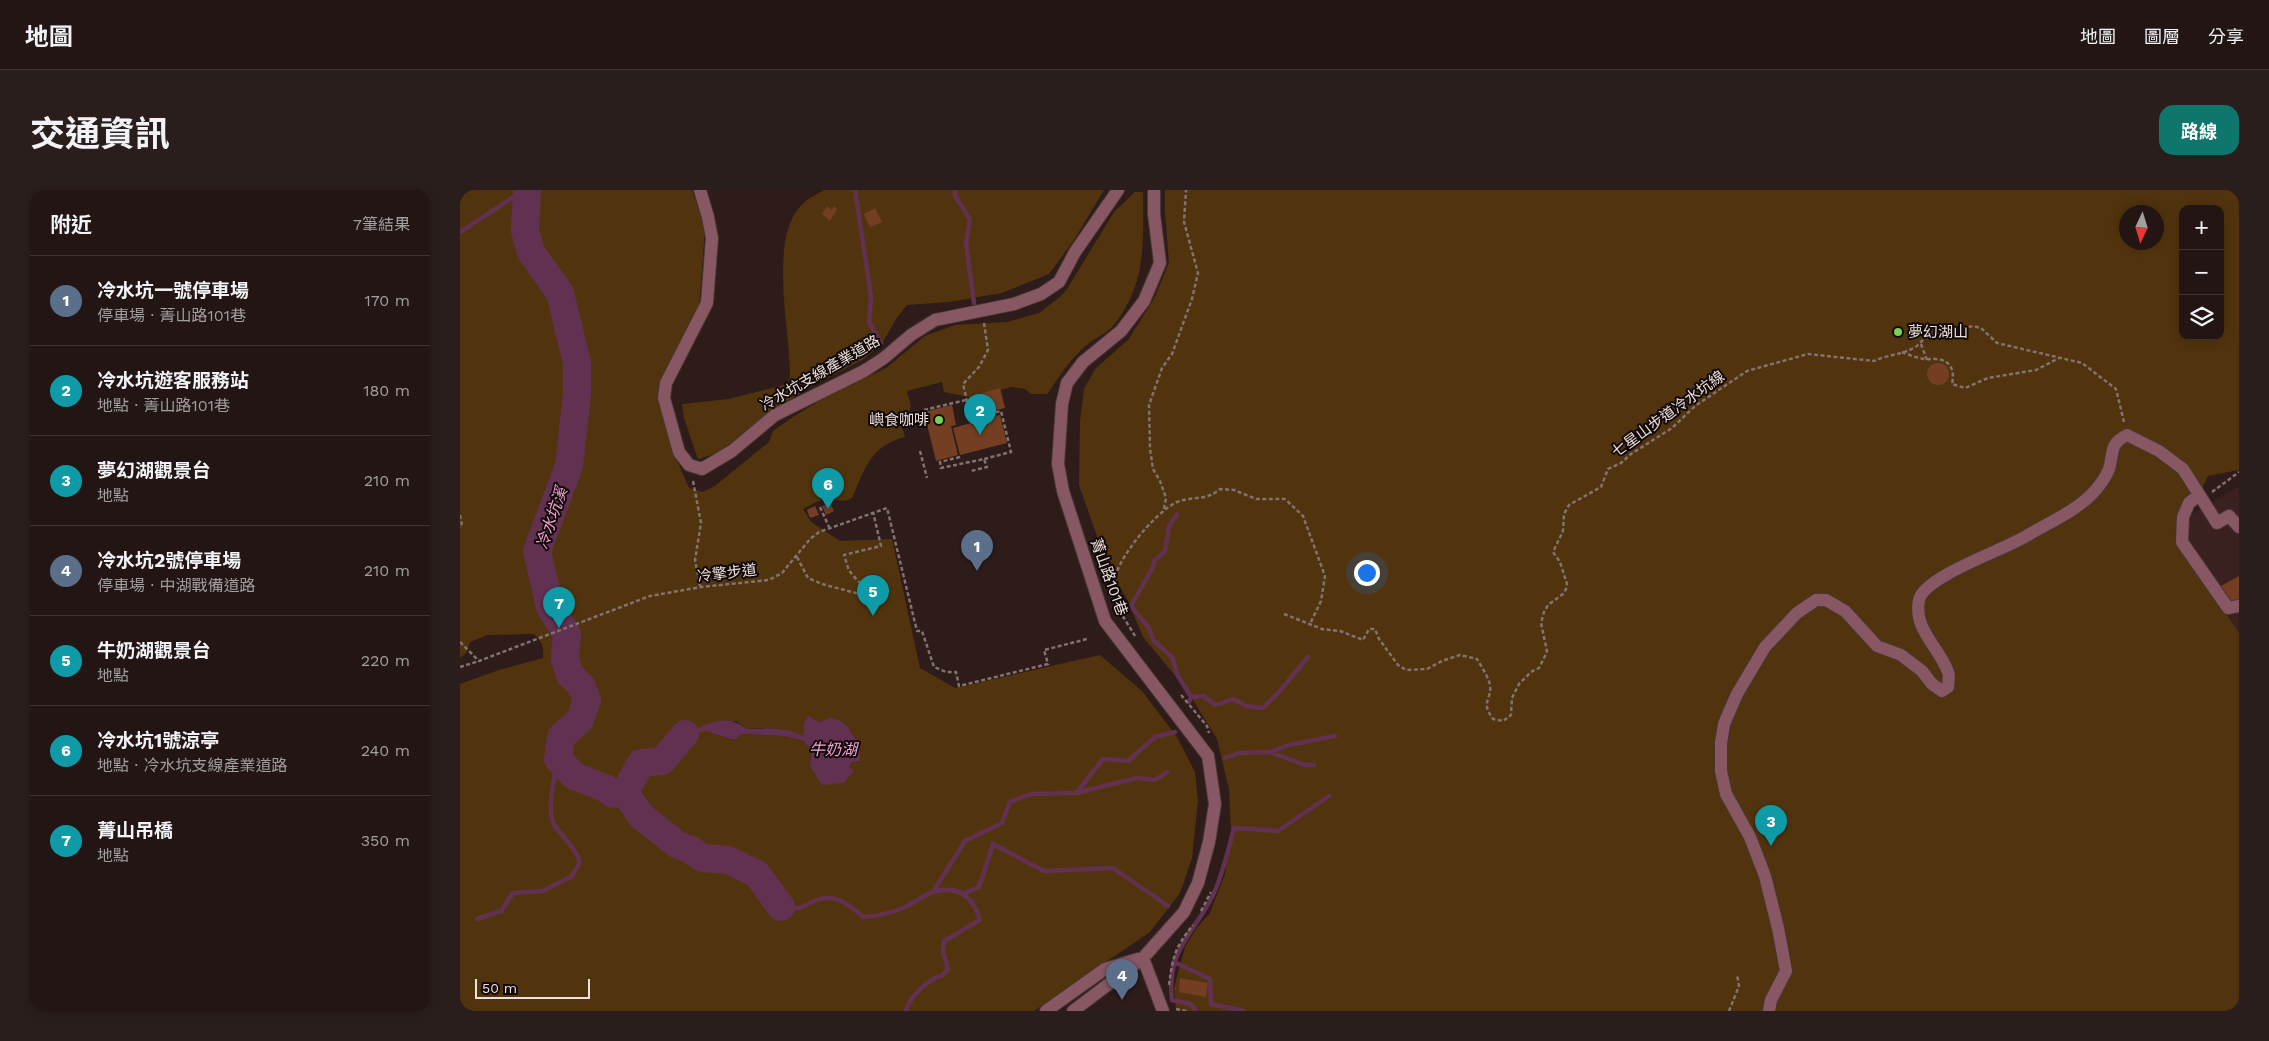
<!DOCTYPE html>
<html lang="zh-TW">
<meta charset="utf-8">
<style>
body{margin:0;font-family:"Work Sans","Noto Sans TC",sans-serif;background:#2a1e1d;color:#f1f3f6}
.controls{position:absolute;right:15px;top:15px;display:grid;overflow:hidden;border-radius:10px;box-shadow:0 2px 12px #0003}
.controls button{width:45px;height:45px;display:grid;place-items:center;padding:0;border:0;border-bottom:1px solid #3f3434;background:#221514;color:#f1f3f6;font:25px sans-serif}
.compass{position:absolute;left:1659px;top:15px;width:45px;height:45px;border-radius:50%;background:#221514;box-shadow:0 2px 12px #0003;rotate:184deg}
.scale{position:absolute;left:15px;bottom:12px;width:115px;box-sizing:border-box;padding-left:5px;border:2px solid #ede0de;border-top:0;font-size:14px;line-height:18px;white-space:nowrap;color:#ede0de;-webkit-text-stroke:4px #110808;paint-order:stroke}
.you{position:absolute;left:906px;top:382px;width:18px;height:18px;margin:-12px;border:4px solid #fff;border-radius:50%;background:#1a73e8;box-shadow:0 0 0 8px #1a73e833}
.badge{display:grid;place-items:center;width:32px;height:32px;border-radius:50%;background:#0f766e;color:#fff;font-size:16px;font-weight:700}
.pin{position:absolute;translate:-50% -41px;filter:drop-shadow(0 1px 2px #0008)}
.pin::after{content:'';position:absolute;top:26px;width:18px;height:15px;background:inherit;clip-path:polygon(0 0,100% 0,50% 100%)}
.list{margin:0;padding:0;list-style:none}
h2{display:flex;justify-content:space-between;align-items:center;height:65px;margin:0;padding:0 20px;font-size:21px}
h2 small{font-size:16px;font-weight:400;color:#a29fa0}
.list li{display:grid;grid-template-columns:32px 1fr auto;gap:15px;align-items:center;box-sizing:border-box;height:90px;padding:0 20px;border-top:1px solid #3f3434}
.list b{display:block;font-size:19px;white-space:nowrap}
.list p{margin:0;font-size:16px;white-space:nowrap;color:#a29fa0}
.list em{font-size:16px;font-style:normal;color:#a29fa0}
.icon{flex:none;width:28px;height:28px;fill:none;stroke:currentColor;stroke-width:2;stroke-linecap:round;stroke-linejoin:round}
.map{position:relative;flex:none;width:1779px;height:821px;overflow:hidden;border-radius:15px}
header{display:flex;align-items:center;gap:30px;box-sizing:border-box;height:70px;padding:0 25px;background:#221514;border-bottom:1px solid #3f3434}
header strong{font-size:24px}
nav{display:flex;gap:28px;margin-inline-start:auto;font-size:18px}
.intro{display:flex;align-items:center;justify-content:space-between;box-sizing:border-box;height:120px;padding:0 30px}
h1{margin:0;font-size:35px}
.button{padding:12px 22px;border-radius:15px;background:#0f766e;color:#fff;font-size:18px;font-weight:700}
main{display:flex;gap:30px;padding:0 30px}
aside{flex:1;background:#221514;border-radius:15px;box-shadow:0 2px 12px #0003}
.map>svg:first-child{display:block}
.built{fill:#3a201e}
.green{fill:#51340d;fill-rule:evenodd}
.water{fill:#623152}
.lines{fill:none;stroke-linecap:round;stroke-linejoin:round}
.stream{stroke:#623152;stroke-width:4.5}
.river{stroke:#623152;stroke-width:28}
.building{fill:#733e22}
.minor-casing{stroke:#493735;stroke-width:14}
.path{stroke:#827270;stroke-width:2.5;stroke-dasharray:4 2.5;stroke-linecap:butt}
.minor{stroke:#875763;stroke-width:12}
.poi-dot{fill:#7bd156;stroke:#110808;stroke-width:2}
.labels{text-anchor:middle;stroke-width:4;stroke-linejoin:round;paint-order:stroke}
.poi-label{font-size:15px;fill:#ede0de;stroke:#110808;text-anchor:start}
.street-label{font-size:15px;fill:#ede0de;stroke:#110808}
.water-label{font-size:16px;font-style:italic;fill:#f3a4d8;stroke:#110808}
</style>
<header>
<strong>地圖</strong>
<nav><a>地圖</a><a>圖層</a><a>分享</a></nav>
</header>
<div class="intro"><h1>交通資訊</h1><a class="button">路線</a></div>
<main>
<aside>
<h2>附近<small>7筆結果</small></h2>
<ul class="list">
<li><span class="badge" style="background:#5c6f8a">1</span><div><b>冷水坑一號停車場</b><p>停車場 · 菁山路101巷</p></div><em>170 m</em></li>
<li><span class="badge" style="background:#0f9aa8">2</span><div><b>冷水坑遊客服務站</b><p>地點 · 菁山路101巷</p></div><em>180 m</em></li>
<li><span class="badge" style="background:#0f9aa8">3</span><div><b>夢幻湖觀景台</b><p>地點</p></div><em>210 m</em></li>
<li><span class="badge" style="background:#5c6f8a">4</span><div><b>冷水坑2號停車場</b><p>停車場 · 中湖戰備道路</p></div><em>210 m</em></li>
<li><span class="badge" style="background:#0f9aa8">5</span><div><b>牛奶湖觀景台</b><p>地點</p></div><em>220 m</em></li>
<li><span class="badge" style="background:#0f9aa8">6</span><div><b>冷水坑1號涼亭</b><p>地點 · 冷水坑支線產業道路</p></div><em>240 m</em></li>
<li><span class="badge" style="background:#0f9aa8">7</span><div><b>菁山吊橋</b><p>地點</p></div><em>350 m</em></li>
</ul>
</aside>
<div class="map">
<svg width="1779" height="821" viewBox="0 0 1779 821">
<rect width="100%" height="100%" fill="#2e1c1a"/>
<path class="built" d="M1779 296V443H1778L1715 347 1717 326 1728 327Z"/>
<path class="green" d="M0 0H232L245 39 239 119 200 191C194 221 217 270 229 298L242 302 255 296 309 252 313 241 336 225 369 205 426 178 465 146 495 135 547 132 579 123 600 107 607 99 654 22 675 2H683C683 53 687 94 653 136 646 144 635 148 628 154 610 168 600 186 587 204H571L565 199 552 197 509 207 484 202 482 192 447 201 451 216 449 223 439 226 445 247C410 256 405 279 392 308 381 314 378 308 367 309 358 310 351 315 343 319L351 332 380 351 432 349 460 478 495 498 640 465 682 501 717 547 735 582 738 611 732 668 720 703 690 742 574 821H0V494L39 480 83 468C84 457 82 452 74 444L28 445 10 452 6 463 0 468ZM369 528 388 537 400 556V571L392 572 389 577 350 576 351 562 344 551 323 546 283 544 274 550 245 541 276 531 287 539C308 537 324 537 343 547L344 533 347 531 359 532Z
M364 0H644L614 50 589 84 542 103 489 112 447 115 436 129 423 152 404 169 352 196 310 222 258 263 238 269 224 228 222 214 269 209 320 196 327 193 330 187C331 143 306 43 345 12 350 7 358 4 364 0Z
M705 0H1779V280L1748 286 1728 327 1717 326 1715 347 1779 443V821H716L714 798 725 757 736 739 750 723 765 684 771 641 769 599 757 549 727 500 683 447 667 409 648 377 619 295 620 231 624 199 635 179 668 150 694 109 709 73 705 21ZM1723 19H1760V146H1723ZM1666 22H1696V52H1666Z"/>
<path class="water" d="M348 526 359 532 369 528 379 530 388 537 400 556V571L392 572 389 577 394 581 383 593 362 595 350 576 351 562 344 551 323 546 283 544 274 550 245 541 225 544C249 534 264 522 287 539 308 538 324 537 343 546L344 533Z"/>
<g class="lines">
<path class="stream" d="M395 0 411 106 409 132 421 153
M495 0V6L510 29 506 53 514 113
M0 42 64 0
M717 324 709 336 705 361 694 371 693 377 671 416 689 438 694 451 712 467 718 486 731 507 729 512
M731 507 743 506 756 515 773 509 786 516 803 518 819 502 848 467
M810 562 845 575H854
M765 568 779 563 810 562 829 555 875 546
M617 602 643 569 668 571 695 547 715 542
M473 702 505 651 542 633 550 612 571 604 616 603 677 588 695 590 707 582
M505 703 519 697 533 654 584 681 653 678 708 716
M321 717C347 723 346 710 365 708 381 707 393 718 403 727 418 726 432 723 445 717 455 713 463 705 473 702 498 695 513 706 520 730L484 751 483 762 488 779 483 785C468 789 450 806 446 821
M17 729 41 721 53 703 83 701 112 686 120 672C113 653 103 649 94 634 86 620 95 585 98 569
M714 772 750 789 751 814 784 821
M735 821V819L731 814 712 810C706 760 733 745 753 705 763 684 768 660 774 638L818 641 869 606"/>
<path class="river" d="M67 0 65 41 71 62 100 103 117 173V204L109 276 77 361 90 417 107 444 105 469 110 485 121 495 127 510 120 530 101 547 98 569 114 586 145 598 153 604 165 602 181 573 202 571 225 544
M165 602 181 626 218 655 231 660 243 668 268 670 297 684 321 717"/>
</g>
<path class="building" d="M367 16 372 20 374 16 377 19 370 31 362 24Z
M415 18 422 32 410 37 404 24Z
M1467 184a11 11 0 1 1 22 0a11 11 0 1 1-22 0Z
M540 198 545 218 514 226 509 207Z
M492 215 496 235 491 236 498 265 476 271 464 222Z
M540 225 547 253 500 265 493 238Z
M370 313 374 321 366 325 362 316Z
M355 316 359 325 350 328 347 320Z
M1779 386V411L1770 416 1759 397Z
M720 788 748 793 746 807 719 802Z"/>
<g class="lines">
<g class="minor-casing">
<path id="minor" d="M240 0 248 27 252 48 247 113 206 193 204 208 219 262 229 275 242 279 272 261 315 225 404 181 424 168 451 145 475 130 554 114 581 104 599 92 615 62 658 0
M1739 305 1729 313 1723 327 1722 352 1768 418 1779 416
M683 768 703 821
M586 821 645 779 678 769
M613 821 683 768 724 722 738 693 749 652 755 614 748 566 645 431 603 301 598 274 602 214 607 193 623 172 661 141 684 111 700 73 694 24V0
M1309 821 1311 810 1326 781 1318 738 1305 686 1290 647 1266 604 1261 581V553L1264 534 1277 504 1305 457 1337 423 1356 410H1366L1385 421 1417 456 1441 465 1462 481 1472 494 1482 501 1488 497C1488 492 1490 486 1488 482 1479 457 1453 439 1459 410 1464 386 1547 359 1568 345 1590 332 1614 322 1632 304 1638 298 1646 287 1649 279 1654 262 1649 254 1667 245L1699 261 1723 279 1757 333 1769 326 1779 337"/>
</g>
<path class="path" d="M524 133 528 160 519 177 503 194 511 228 541 221 551 262 524 269
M1461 154 1467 170
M1442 162C1449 165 1457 168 1465 169 1469 170 1472 168 1476 169 1491 170 1495 181 1492 194L1505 198 1528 188 1576 180 1599 168
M464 220 506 210
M460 261 467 288
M500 267 480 272 481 278 524 269 527 277 511 281
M233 291 241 333 235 370 240 396
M1752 302 1779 282
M360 317 369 337
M704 319 706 308 700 291 693 279 690 259 689 215 702 178 712 164 732 109 738 83 724 32 726 0
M0 325 2 336 0 337
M337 367 348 388 362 394 396 403 412 420
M408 417C415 401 396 392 389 380 387 376 386 370 384 365L421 356 413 322
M824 424 862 439 880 441 903 450 909 439H915L919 449 938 475 946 480 967 479 982 471 1000 465 1017 469C1021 476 1028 486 1030 495 1032 510 1020 511 1033 529L1043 531 1051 525 1052 508 1059 494 1071 482 1079 478 1085 466 1087 461 1081 433 1084 422 1088 415 1103 404 1106 399 1107 394 1100 372 1093 362 1103 341 1104 324 1109 315 1141 297 1148 279 1161 273 1171 264 1212 238 1235 216 1287 181 1348 164 1414 171C1430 163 1454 165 1464 148L1513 136 1521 138 1537 153 1622 173 1656 199 1664 232
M675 446C667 432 655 417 653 402 649 376 695 322 717 312 732 306 747 311 760 299L774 300 796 309H825L843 326 865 386 861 411 850 434
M0 452 19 471 190 406 241 397 309 390 322 383 350 349 359 342 427 318 457 441H462L474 477 486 482H496L499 496 588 474 584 460 627 449
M0 477 19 471
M721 505 747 536 749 543
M741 721 751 702
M709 795C713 765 715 758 733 735
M716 819 727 821
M1269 821 1279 796 1277 785"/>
<use href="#minor" class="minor"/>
</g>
<g class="poi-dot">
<circle cx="1438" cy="142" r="5"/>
<circle cx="479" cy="230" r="5"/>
</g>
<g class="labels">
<g class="poi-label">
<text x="1448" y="147">夢幻湖山</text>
<text x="469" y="235" text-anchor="end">嶼食咖啡</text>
</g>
<g class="street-label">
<text transform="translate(360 183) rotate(-30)" y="5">冷水坑支線產業道路</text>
<text transform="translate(1208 224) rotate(-36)" y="5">七星山步道冷水坑線</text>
<text transform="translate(267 383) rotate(-7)" y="5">冷擎步道</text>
<text transform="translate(649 387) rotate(70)" y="5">菁山路101巷</text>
</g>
<g class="water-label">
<text transform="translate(91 328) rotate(-71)" y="6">冷水坑溪</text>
<text x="373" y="565">牛奶湖</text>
</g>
</g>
</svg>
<div class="controls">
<button>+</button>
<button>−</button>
<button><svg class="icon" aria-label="layers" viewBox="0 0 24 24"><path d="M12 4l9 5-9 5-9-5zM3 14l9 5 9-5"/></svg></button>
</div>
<svg class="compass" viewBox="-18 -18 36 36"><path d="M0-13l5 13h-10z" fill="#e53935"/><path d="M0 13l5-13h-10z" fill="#a29fa0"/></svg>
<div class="scale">50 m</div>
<div class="you"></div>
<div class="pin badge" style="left:517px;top:381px;background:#5c6f8a">1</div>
<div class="pin badge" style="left:520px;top:245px;background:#0f9aa8">2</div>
<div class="pin badge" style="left:1311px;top:656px;background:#0f9aa8">3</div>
<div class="pin badge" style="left:662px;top:810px;background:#5c6f8a">4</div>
<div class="pin badge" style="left:413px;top:426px;background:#0f9aa8">5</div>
<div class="pin badge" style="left:368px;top:319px;background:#0f9aa8">6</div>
<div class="pin badge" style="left:99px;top:438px;background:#0f9aa8">7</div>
</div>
</main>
